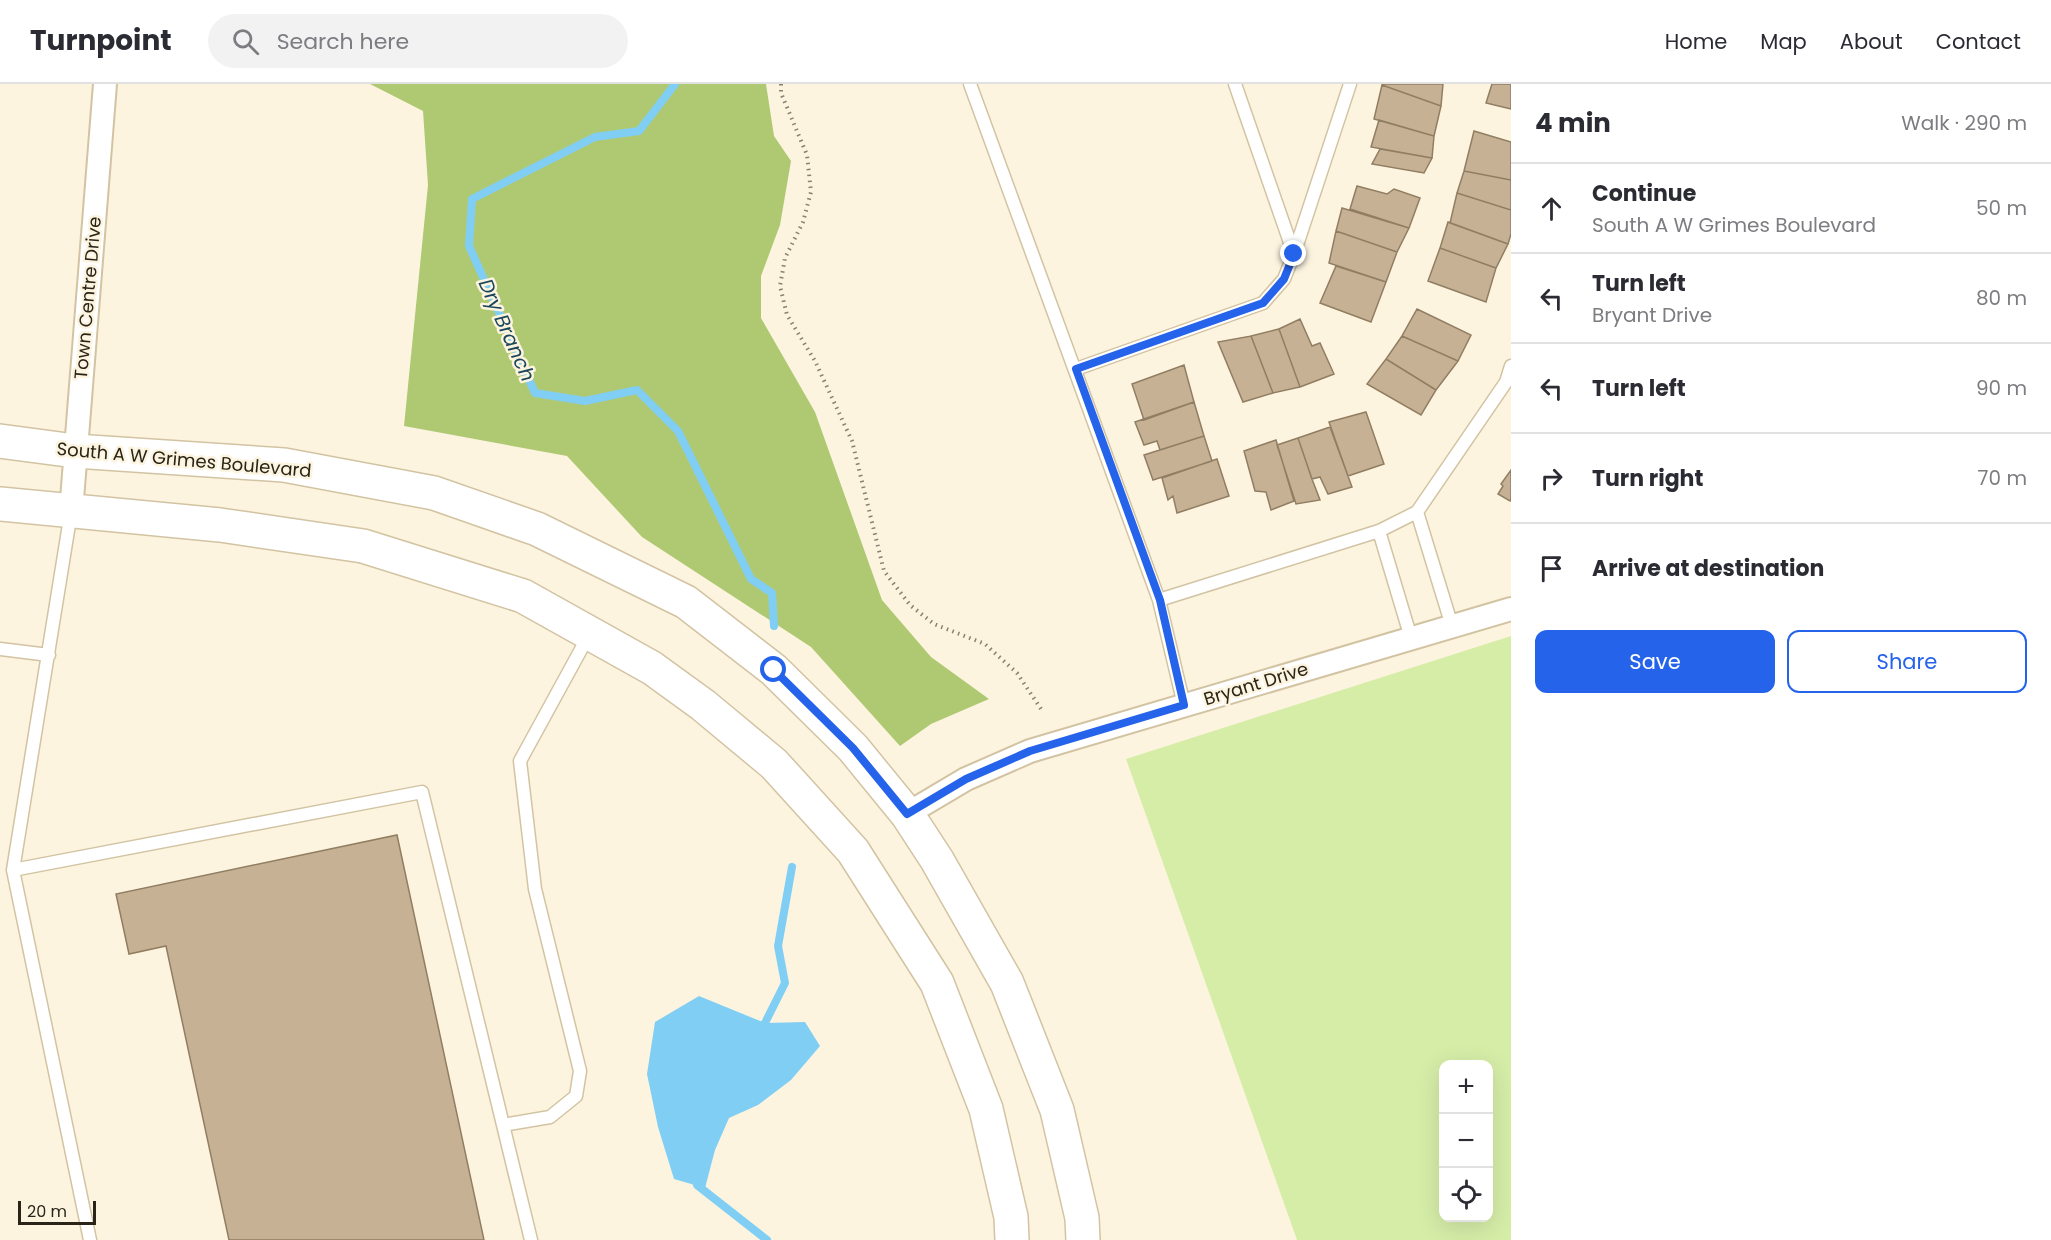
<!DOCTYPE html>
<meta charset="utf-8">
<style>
body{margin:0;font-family:Poppins,sans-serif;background:#f2f2f3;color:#2b2b33}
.controls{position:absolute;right:18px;bottom:18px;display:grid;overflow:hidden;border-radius:12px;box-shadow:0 6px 24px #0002}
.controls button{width:54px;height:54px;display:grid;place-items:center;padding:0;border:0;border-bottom:2px solid #e1e1e2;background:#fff;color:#2b2b33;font:30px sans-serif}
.scale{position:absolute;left:18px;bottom:15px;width:78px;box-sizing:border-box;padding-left:6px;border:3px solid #292417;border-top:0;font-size:16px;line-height:21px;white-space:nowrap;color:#292417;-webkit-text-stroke:4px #fdf4e0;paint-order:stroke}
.stop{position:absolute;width:18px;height:18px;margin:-14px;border:4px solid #2563eb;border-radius:50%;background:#fff}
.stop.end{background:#2563eb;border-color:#fff;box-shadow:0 2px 6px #0008}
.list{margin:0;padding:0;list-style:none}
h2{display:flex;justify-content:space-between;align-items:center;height:78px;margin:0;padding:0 24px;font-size:26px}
h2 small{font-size:20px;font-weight:400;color:#7c7c81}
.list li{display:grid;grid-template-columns:39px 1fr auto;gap:18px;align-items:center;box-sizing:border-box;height:90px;padding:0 24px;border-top:2px solid #e1e1e2}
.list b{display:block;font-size:22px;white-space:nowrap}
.list p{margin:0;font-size:20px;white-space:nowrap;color:#7c7c81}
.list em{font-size:20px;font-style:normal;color:#7c7c81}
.actions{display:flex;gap:12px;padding:18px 24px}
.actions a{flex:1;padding:14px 0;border:2px solid #2563eb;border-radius:12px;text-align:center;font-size:21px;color:#2563eb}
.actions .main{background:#2563eb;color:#fff}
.icon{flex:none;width:33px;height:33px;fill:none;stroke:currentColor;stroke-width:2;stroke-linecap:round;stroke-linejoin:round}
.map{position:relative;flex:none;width:1511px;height:1156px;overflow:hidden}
header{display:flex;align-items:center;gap:36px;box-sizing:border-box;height:84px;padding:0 30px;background:#fff;border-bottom:2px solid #e1e1e2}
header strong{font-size:28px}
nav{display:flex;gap:33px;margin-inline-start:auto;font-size:21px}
.search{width:420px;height:54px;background:#f2f2f3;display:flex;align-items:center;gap:15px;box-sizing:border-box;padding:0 21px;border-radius:33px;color:#7c7c81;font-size:22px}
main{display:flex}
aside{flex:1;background:#fff}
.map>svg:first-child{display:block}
.green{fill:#d6eda8;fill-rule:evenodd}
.forest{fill:#afc973}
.water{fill:#80cef4}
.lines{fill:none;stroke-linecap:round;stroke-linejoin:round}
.stream{stroke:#80cef4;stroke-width:8}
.building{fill:#c6b194;stroke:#917e62;stroke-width:1.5}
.service-casing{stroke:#d2c3a2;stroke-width:15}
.minor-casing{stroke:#d2c3a2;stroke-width:26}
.secondary-casing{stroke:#d2c3a2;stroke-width:36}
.path{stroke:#898272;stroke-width:4;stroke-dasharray:1.5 4.5;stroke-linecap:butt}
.service{stroke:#fff;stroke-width:12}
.minor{stroke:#fff;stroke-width:22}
.secondary{stroke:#fff;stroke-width:33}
.route{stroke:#2563eb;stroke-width:8}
.labels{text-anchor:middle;stroke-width:5;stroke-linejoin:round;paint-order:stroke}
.street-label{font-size:18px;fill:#292417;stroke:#fdf4e0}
.water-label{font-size:20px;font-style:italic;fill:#1b475b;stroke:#fdf4e0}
</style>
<header>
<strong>Turnpoint</strong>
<div class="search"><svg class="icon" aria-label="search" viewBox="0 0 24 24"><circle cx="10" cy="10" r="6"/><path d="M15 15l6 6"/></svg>Search here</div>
<nav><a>Home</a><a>Map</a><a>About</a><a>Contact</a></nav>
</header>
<main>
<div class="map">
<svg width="1511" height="1156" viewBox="0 0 1511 1156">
<rect width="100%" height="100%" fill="#fdf4e0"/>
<path class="green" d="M1511 552V1156H1297L1126 675ZM1444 980H1488V1134H1444Z"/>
<path class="forest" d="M370 0H766L774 52 791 77 780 141 761 192V234L815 328 882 516 931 573 989 615 931 640 900 662 811 563 642 453 567 372 404 342 428 101 423 27Z"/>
<path class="water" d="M699 912 765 939 805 938 820 962 791 996 758 1021 729 1034 715 1066 705 1104 674 1095 658 1043 647 990 655 938Z"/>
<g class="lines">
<path class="stream" d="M675 0 639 47 595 53 472 115 469 162 535 309 585 317 637 306 678 347 751 495 772 509 774 542
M758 946 765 939 785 899 778 862 792 783
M695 1093 697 1101 767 1156"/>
</g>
<path class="building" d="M1382 0H1443L1441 22 1382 1Z
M1492 0H1511V25L1486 19Z
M1382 1 1441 22 1434 52 1374 35Z
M1379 36 1434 52 1432 74 1371 63Z
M1474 47 1511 58V96L1464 87Z
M1380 65 1432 74 1424 89 1372 80Z
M1464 87 1511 96V126L1457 109Z
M1357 102 1387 110 1394 105 1420 114 1409 144 1350 125Z
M1457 109 1511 126V150L1508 160 1450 139Z
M1342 124 1409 144 1397 168 1336 147Z
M1448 138 1508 160 1496 184 1440 164Z
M1336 147 1397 168 1386 198 1329 179Z
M1440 164 1496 184 1486 218 1428 197Z
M1336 182 1386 198 1371 238 1320 219Z
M1417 225 1471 251 1458 277 1402 252Z
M1300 235 1312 262 1320 259 1334 290 1300 303 1279 245Z
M1279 245 1300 303 1273 309 1251 252Z
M1251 252 1273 309 1243 318 1218 258Z
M1402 252 1458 277 1436 306 1386 275Z
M1386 275 1436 306 1421 331 1367 300Z
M1184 281 1194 318 1144 336 1132 300Z
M1194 318 1204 352 1160 366 1157 357 1144 361 1135 338Z
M1366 328 1384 380 1348 392 1329 338Z
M1330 343 1352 403 1328 410 1320 393 1312 395 1298 354Z
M1204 352 1212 377 1153 396 1144 371Z
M1298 354 1312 395 1320 416 1296 420 1277 361Z
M1276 356 1294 417 1271 426 1266 408 1255 407 1244 367Z
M1217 375 1229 412 1177 429 1173 412 1168 416 1162 394Z
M1511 386V415L1510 417 1498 410 1503 402 1501 400Z
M397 751 484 1156H229L166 862 129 870 116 810Z"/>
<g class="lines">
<g class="service-casing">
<path id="service" d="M970 0 1159 516 1184 621
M1294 170 1350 0
M1076 285 1263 219 1284 195 1294 170 1235 0
M71 428 13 786 422 708 531 1156
M1417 428 1452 542
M1379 447 1411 554
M1159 516 1379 447 1417 428 1506 298 1511 282
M0 565 49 571
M13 786 90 1156
M503 1041 550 1033 576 1012 580 987 535 805 520 677 590 549"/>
</g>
<g class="minor-casing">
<path id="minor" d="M71 428 105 0
M907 730 966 695 1030 667 1511 525"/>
</g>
<g class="secondary-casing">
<path id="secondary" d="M0 357 75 367 284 381 434 409 537 445 686 518 774 586 853 664 907 730 937 776 1007 899 1057 1026 1082 1134 1083 1156
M0 420 220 441 363 462 523 512 652 584 703 621 774 680 853 767 937 899 986 1025 1011 1133 1012 1156"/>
</g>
<path class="path" d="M781 0V9L807 71 811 108 803 138 785 174 780 202 787 231 815 277 852 357 884 487 910 521 934 540 985 560 1017 589 1041 625"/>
<use href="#service" class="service"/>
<use href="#minor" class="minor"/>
<use href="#secondary" class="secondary"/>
</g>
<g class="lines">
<path class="route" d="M774 586 853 664 907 730 966 695 1030 667 1184 621 1160 516 1076 285 1263 219 1284 195 1294 170"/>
</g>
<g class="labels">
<g class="street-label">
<text transform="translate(88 214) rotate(-85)" y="6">Town Centre Drive</text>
<text transform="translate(184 376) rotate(5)" y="6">South A W Grimes Boulevard</text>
<text transform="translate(1256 600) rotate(-17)" y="6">Bryant Drive</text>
</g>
<g class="water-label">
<text transform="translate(507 246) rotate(66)" y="7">Dry Branch</text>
</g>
</g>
</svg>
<div class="controls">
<button>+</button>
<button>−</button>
<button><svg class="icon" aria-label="locate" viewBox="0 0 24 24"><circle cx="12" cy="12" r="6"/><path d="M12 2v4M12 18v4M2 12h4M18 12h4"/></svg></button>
</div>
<div class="scale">20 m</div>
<div class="stop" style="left:774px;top:586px"></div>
<div class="stop end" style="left:1294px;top:170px"></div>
</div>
<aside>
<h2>4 min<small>Walk · 290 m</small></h2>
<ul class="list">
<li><svg class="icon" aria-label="ahead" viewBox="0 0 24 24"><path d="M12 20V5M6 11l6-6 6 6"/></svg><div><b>Continue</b><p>South A W Grimes Boulevard</p></div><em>50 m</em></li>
<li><svg class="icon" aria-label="left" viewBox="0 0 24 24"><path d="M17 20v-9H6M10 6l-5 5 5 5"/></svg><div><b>Turn left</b><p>Bryant Drive</p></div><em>80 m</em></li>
<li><svg class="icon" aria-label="left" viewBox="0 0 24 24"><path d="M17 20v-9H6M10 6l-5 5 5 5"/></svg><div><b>Turn left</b></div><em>90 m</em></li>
<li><svg class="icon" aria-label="right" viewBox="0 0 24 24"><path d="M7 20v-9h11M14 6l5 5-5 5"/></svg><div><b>Turn right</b></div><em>70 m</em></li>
<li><svg class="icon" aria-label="arrive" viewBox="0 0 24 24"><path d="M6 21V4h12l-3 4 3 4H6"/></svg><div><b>Arrive at destination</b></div></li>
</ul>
<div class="actions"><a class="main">Save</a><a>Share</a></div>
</aside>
</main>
